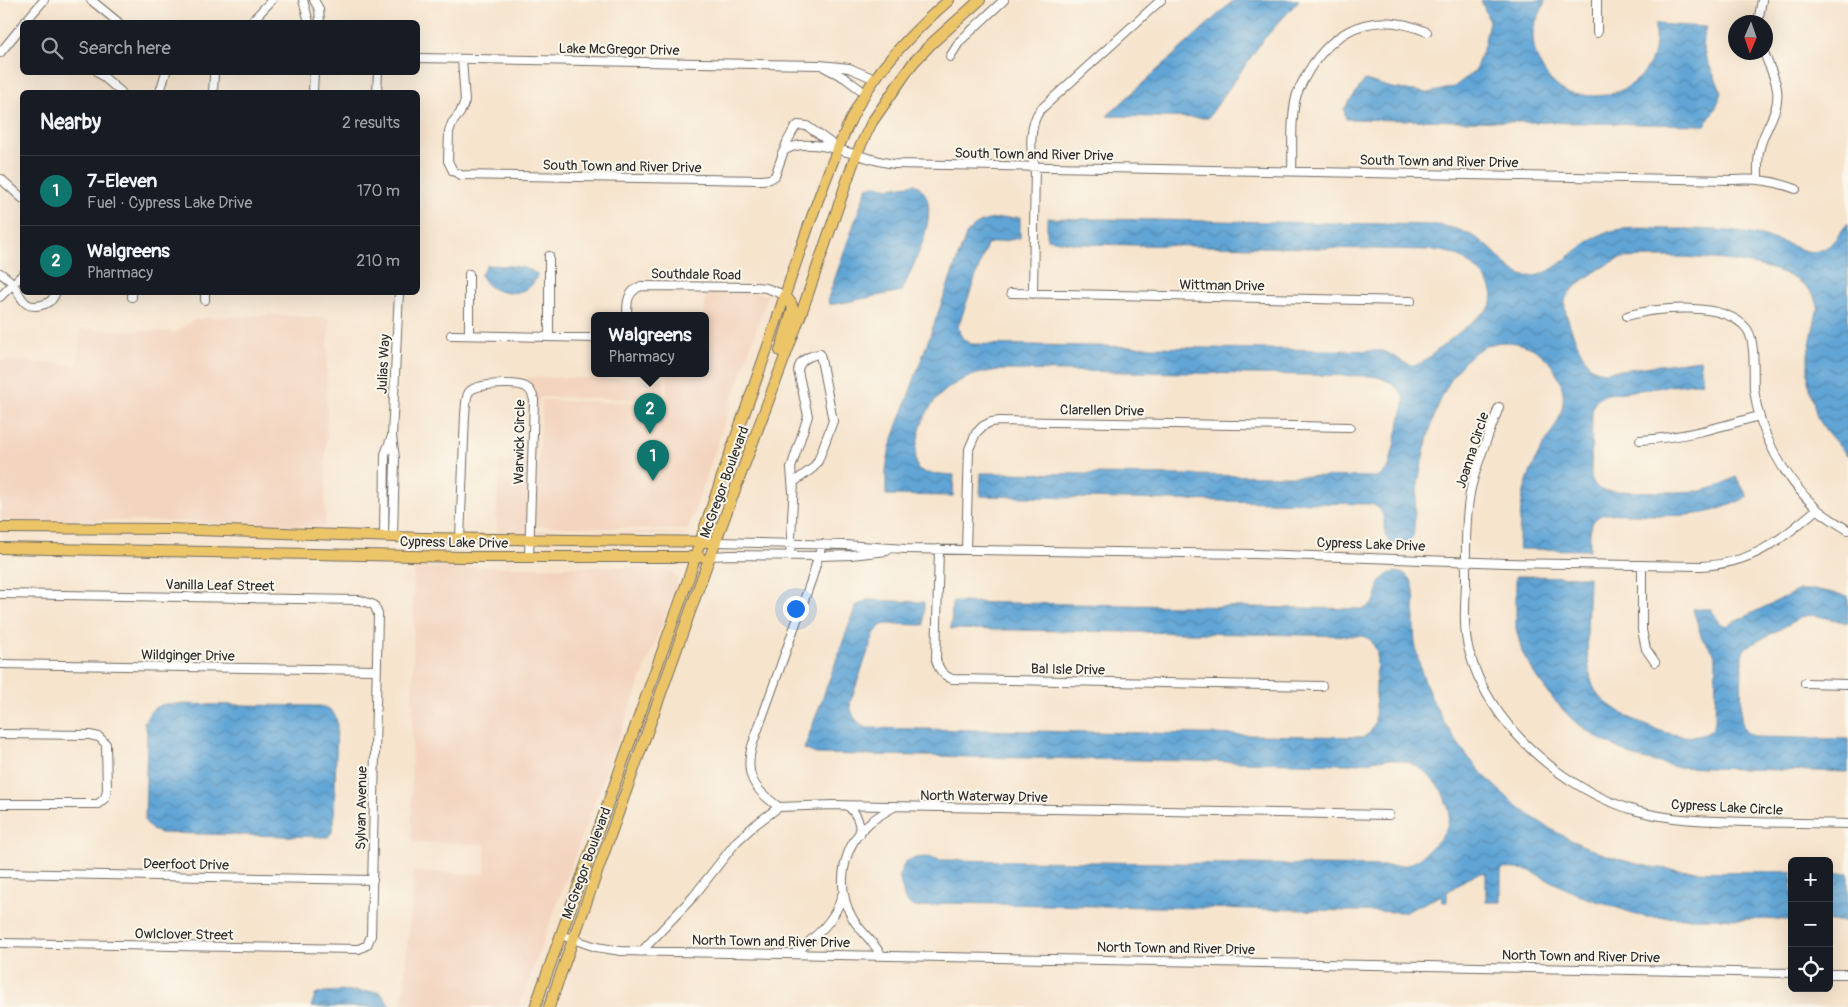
<!DOCTYPE html>
<meta charset="utf-8">
<style>
body{margin:0;font-family:Pangolin,sans-serif;background:#20242c;color:#f1f3f6}
.controls{position:absolute;right:15px;bottom:15px;display:grid;overflow:hidden;border-radius:8px;box-shadow:0 5px 20px #0002}
.controls button{width:45px;height:45px;display:grid;place-items:center;padding:0;border:0;border-bottom:1px solid #363941;background:#171b24;color:#f1f3f6;font:25px sans-serif}
.compass{position:absolute;left:1728px;top:15px;width:45px;height:45px;border-radius:50%;background:#171b24;box-shadow:0 5px 20px #0002;rotate:182deg}
.you{position:absolute;left:795px;top:608px;width:18px;height:18px;margin:-12px;border:4px solid #fff;border-radius:50%;background:#1a73e8;box-shadow:0 0 0 8px #1a73e833}
.badge{display:grid;place-items:center;width:32px;height:32px;border-radius:50%;background:#0f766e;color:#fff;font-size:16px;font-weight:700}
.pin{position:absolute;translate:-50% -41px;filter:drop-shadow(0 1px 2px #0008)}
.pin::after{content:'';position:absolute;top:26px;width:18px;height:15px;background:inherit;clip-path:polygon(0 0,100% 0,50% 100%)}
.popup{position:absolute;left:591px;top:312px;width:118px;height:65px;box-sizing:border-box;display:grid;place-content:center;border-radius:8px;background:#171b24;filter:drop-shadow(0 1px 4px #0005);font-size:16px;white-space:nowrap;color:#9ea1a6}
.popup b{font-size:19px;color:#f1f3f6}
.popup::after{content:'';position:absolute;left:50%;top:100%;margin-left:-10px;border:10px solid transparent;border-top-color:#171b24}
.list{margin:0;padding:0;list-style:none}
h2{display:flex;justify-content:space-between;align-items:center;height:65px;margin:0;padding:0 20px;font-size:21px}
h2 small{font-size:16px;font-weight:400;color:#9ea1a6}
.list li{display:grid;grid-template-columns:32px 1fr auto;gap:15px;align-items:center;box-sizing:border-box;height:70px;padding:0 20px;border-top:1px solid #363941}
.list b{display:block;font-size:19px;white-space:nowrap}
.list p{margin:0;font-size:16px;white-space:nowrap;color:#9ea1a6}
.list em{font-size:16px;font-style:normal;color:#9ea1a6}
.icon{flex:none;width:28px;height:28px;fill:none;stroke:currentColor;stroke-width:2;stroke-linecap:round;stroke-linejoin:round}
.map{position:relative;flex:none;width:1848px;height:1007px;overflow:hidden}
.search{position:absolute;background:#171b24;box-shadow:0 5px 20px #0002;left:20px;top:20px;width:400px;height:55px;display:flex;align-items:center;gap:12px;box-sizing:border-box;padding:0 18px;border-radius:8px;color:#9ea1a6;font-size:19px}
.panel{position:absolute;background:#171b24;box-shadow:0 5px 20px #0002;left:20px;top:90px;width:400px;height:205px;border-radius:8px}
.map>svg:first-child{display:block}
.built{fill:#f3d4bf}
.water{fill:url(#water-waves);stroke:#466880}
.lines{fill:none;stroke-linecap:round;stroke-linejoin:round}
.minor-casing{stroke:#726c64;stroke-width:10}
.major-casing{stroke:#726c64;stroke-width:12}
.minor{stroke:#fff;stroke-width:8}
.major{stroke:#edc569;stroke-width:10}
.labels{text-anchor:middle;stroke-width:4;stroke-linejoin:round;paint-order:stroke}
.street-label{font-size:14px;fill:#2b2b2b;stroke:#fbf7ec}
</style>
<div class="map">
<svg width="1848" height="1007" viewBox="0 0 1848 1007">
<defs>
<pattern id="water-waves" width="16" height="10" patternUnits="userSpaceOnUse" patternTransform="scale(1.25)"><rect width="16" height="10" fill="#61a5d6"/><path d="M0 5q4-4 8 0t8 0" fill="none" stroke="#5087ae"/></pattern>
</defs>
<rect width="100%" height="100%" fill="#fbf7ec"/>
<filter id="ink" filterUnits="userSpaceOnUse"><feTurbulence type="fractalNoise" baseFrequency=".02" numOctaves="2"/><feDisplacementMap in="SourceGraphic" scale="10" xChannelSelector="R" yChannelSelector="G"/><feConvolveMatrix kernelMatrix="1 2 1 2 8 2 1 2 1" color-interpolation-filters="sRGB"/></filter>
<filter id="wash" filterUnits="userSpaceOnUse"><feTurbulence type="fractalNoise" baseFrequency=".0096" numOctaves="4" result="noise"/><feDisplacementMap in="SourceGraphic" scale="20" xChannelSelector="R" yChannelSelector="G"/><feGaussianBlur stdDeviation="1.12" result="paint"/><feColorMatrix in="noise" values="0 0 0 0 0 0 0 0 0 0 0 0 0 0 0 0 0 1.4 0 .05"/><feComposite in="paint" operator="in"/></filter>
<g filter="url(#wash)">
<rect width="100%" height="100%" fill="#f6e4cd"/>
<path class="built" d="M707 291 751 292 768 295 688 530 535 526 542 400 666 404 668 373H705L704 315Z
M278 315 330 319 327 359 325 527 162 521 0 520V360L78 365 80 329 177 332 193 320 206 318Z
M664 373 663 400 542 397 539 398 532 526 535 530 684 533V535L496 533 499 461 532 460 528 377 663 380Z
M410 567H645L673 572 678 579 676 588 605 773 519 1007H402L414 872 485 874V844L413 842V838H411L414 573 412 567Z"/>
<path class="water" d="M1234 0H1299L1263 40 1208 118 1107 116Z
M1481 0H1545C1543 12 1532 23 1533 36 1533 58 1547 83 1568 93 1572 94 1578 95 1583 95 1612 100 1644 85 1653 55 1656 45 1655 34 1655 24L1706 27 1702 44 1706 58 1722 93 1715 109 1705 125 1346 119 1344 109 1365 80 1392 88 1429 93 1454 87 1475 71 1484 46 1489 21Z
M915 184C948 202 912 267 902 291L836 304H829L828 298 867 187 874 185 890 188Z
M1020 217V238L987 244 958 327 962 338 971 344 1382 351C1397 354 1408 373 1424 361L1487 310C1505 292 1477 267 1461 258 1453 253 1444 251 1434 250L1078 244 1047 239V218L1436 225C1457 227 1475 235 1491 249 1502 259 1510 274 1526 276 1551 280 1576 246 1598 236 1618 226 1643 228 1665 229 1705 229 1744 229 1782 242 1793 246 1807 254 1818 251 1832 248 1839 233 1848 223V456L1827 432 1817 417 1808 381V354L1818 306C1806 252 1666 256 1623 258 1610 260 1567 288 1565 301 1562 313 1582 356 1590 366 1593 370 1599 371 1604 372L1700 360 1703 382 1608 394C1598 397 1593 402 1592 412L1591 475C1593 485 1597 490 1607 491L1674 492 1701 491 1716 487 1736 477 1748 497C1731 505 1715 512 1697 514 1666 518 1635 512 1604 514 1587 519 1590 536 1590 550L1519 549C1519 525 1520 501 1528 478 1531 471 1534 464 1537 457 1548 435 1566 418 1563 392 1560 373 1546 353 1527 346 1454 320 1427 428 1419 479 1417 489 1416 499 1415 509 1414 518 1415 527 1413 536 1406 547 1394 548 1386 537 1382 523 1388 510 1371 504L980 496 981 473 1379 477 1389 467 1405 400C1401 388 1385 377 1372 376L1008 370C964 370 926 393 918 439 916 449 914 460 918 469L926 473 954 475 953 496 886 495V470L890 447 966 235C979 216 1000 219 1020 217Z
M487 265C504 266 523 264 537 274 533 300 486 298 481 274Z
M1395 572C1401 573 1408 574 1411 580 1417 591 1413 616 1414 629 1415 660 1426 689 1440 715 1484 794 1563 851 1652 867 1698 874 1746 871 1792 872V920L1645 917 1581 896 1528 870 1503 868 1501 872V902H1486V873C1473 871 1458 886 1447 892V902H1442V895L1405 912 947 903C931 903 918 915 905 900L899 876 905 862C917 856 929 856 941 860L1391 866 1407 865 1418 860 1441 838 1447 827 1450 812 1442 791 1427 773 1409 762 1386 759 1350 764 816 754 804 749 856 606 867 600 924 602V625L885 624 880 626 874 634 850 703C851 715 856 722 867 728L1363 737 1370 733 1375 722 1377 652 1371 640 1364 636 951 629 952 602 1363 609C1386 603 1369 578 1395 572Z
M1516 576 1589 577C1589 606 1582 666 1595 690 1607 714 1704 759 1715 723L1716 659 1713 651 1702 639 1693 609H1711L1720 623 1726 626 1799 590H1819L1848 596V623L1814 615 1804 616 1745 648 1742 655 1741 719 1745 731 1755 737 1848 739V772L1676 767 1635 757 1598 738 1574 721 1554 700 1537 678 1522 652 1516 628Z
M165 704 320 706C330 708 334 711 337 722L334 822 332 832 328 837 160 833 152 830 145 821 147 733 144 721 147 720C150 709 155 707 165 704Z
M1829 873H1848V921H1829Z
M344 991 380 992 391 1007H311L315 995 324 992Z"/>
</g>
<g filter="url(#ink)">
<g class="lines">
<g class="minor-casing">
<path id="minor" d="M91 0 118 22
M303 0 309 22
M314 0 319 9 320 22
M25 22 44 0
M251 22 272 0
M1758 22 1762 0
M1597 33V0
M0 53 22 26
M950 57 960 41 1004 0
M418 58 820 65 849 68 875 79
M462 59 465 101 460 113 452 123 449 132 448 161 453 171 461 175 762 180 770 179 775 176 787 142 794 129 798 125 807 126 838 148
M824 67 845 78 865 93
M98 72 121 92
M160 92 166 72
M213 92 214 75
M313 92 314 72
M377 92 378 72
M782 153C805 130 867 162 895 164L1732 180C1756 178 1774 181 1796 189
M1292 171C1293 146 1290 118 1297 94 1301 84 1307 73 1313 64 1342 23 1381 12 1427 32
M1 179 22 198
M1758 179C1758 167 1757 155 1761 144 1767 124 1780 111 1777 89 1775 76 1768 65 1764 52
M0 273C4 276 9 279 12 283 22 295 22 312 45 304 51 302 54 298 56 292
M1011 293 1411 301
M1033 294 1035 166C1029 150 1030 124 1040 110L1161 0
M0 297 22 275
M132 297V292
M205 300V292
M627 315C627 302 627 292 641 286L755 287 766 288 785 295
M1627 316C1657 307 1725 301 1747 329 1756 342 1753 373 1754 389 1759 434 1784 477 1816 508 1826 517 1837 523 1848 530
M451 335 595 338
M469 335V274
M549 337V256
M1499 407C1489 435 1476 463 1470 493 1465 522 1466 553 1466 583 1465 606 1463 629 1469 651 1489 725 1564 791 1637 811 1674 821 1712 821 1750 822 1782 823 1815 823 1848 824
M1640 440C1682 438 1720 427 1759 416
M384 537 385 454 392 436
M393 537 395 458 392 436 399 292
M460 539 465 415C466 408 465 398 469 392 476 383 517 382 526 387 531 390 533 395 534 400L529 557
M716 542 845 545 906 549 1254 554 1506 563 1701 566C1754 563 1779 541 1817 509
M939 549 936 660C939 670 943 675 952 679L1322 686
M966 549 969 449 976 433 983 426 991 422 1000 421 1350 427
M711 556 730 555 819 556 851 555 887 551
M790 556 794 482 813 468 818 461 833 421 820 354C810 355 799 360 798 371L808 416 791 468 793 492
M1642 565V630L1646 649 1655 662
M0 594 360 600 374 605 378 614 371 936 367 945 359 949 0 943
M0 664 376 670
M1805 683 1848 684
M0 734 90 735 99 737 106 744 107 790 105 798 98 804H0
M848 806C857 814 860 822 860 834
M779 807C754 790 743 774 753 743L812 578 822 544
M0 873 373 880
M561 935 596 947 621 951 1792 973
M641 952 693 897 737 841 756 824 779 807 833 805 1389 815
M794 954C814 938 836 921 842 895
M881 955C873 941 861 932 853 919 835 889 842 847 868 824 876 817 885 812 894 807
M1829 974H1848"/>
</g>
<g class="major-casing">
<path id="major" d="M780 351 793 309 791 303 785 295
M0 528 168 529 423 538 716 542
M0 548 464 557H700
M535 1007 690 574C713 498 741 424 767 349 787 290 806 229 829 171 839 146 851 115 866 92 888 57 917 28 949 0
M549 1007 706 567 801 314 856 155 872 122 913 63 931 44 980 0"/>
</g>
<use href="#minor" class="minor"/>
<use href="#major" class="major"/>
</g>
</g>
<g class="labels">
<g class="street-label">
<text transform="translate(619 49) rotate(1)" y="5">Lake McGregor Drive</text>
<text transform="translate(1034 154) rotate(1)" y="5">South Town and River Drive</text>
<text transform="translate(1439 161) rotate(1)" y="5">South Town and River Drive</text>
<text transform="translate(622 166) rotate(1)" y="5">South Town and River Drive</text>
<text transform="translate(696 274) rotate(1)" y="5">Southdale Road</text>
<text transform="translate(1222 285) rotate(1)" y="5">Wittman Drive</text>
<text transform="translate(383 364) rotate(-87)" y="5">Julias Way</text>
<text transform="translate(1102 410) rotate(1)" y="5">Clarellen Drive</text>
<text transform="translate(519 442) rotate(-89)" y="5">Warwick Circle</text>
<text transform="translate(1472 450) rotate(-72)" y="5">Joanna Circle</text>
<text transform="translate(724 482) rotate(-70)" y="5">McGregor Boulevard</text>
<text transform="translate(454 542) rotate(1)" y="5">Cypress Lake Drive</text>
<text transform="translate(1371 544) rotate(2)" y="5">Cypress Lake Drive</text>
<text transform="translate(220 585) rotate(1)" y="5">Vanilla Leaf Street</text>
<text transform="translate(188 655) rotate(1)" y="5">Wildginger Drive</text>
<text transform="translate(1068 669) rotate(1)" y="5">Bal Isle Drive</text>
<text transform="translate(984 796) rotate(1)" y="5">North Waterway Drive</text>
<text transform="translate(1727 807) rotate(3)" y="5">Cypress Lake Circle</text>
<text transform="translate(361 808) rotate(-89)" y="5">Sylvan Avenue</text>
<text transform="translate(586 863) rotate(-70)" y="5">McGregor Boulevard</text>
<text transform="translate(186 864) rotate(1)" y="5">Deerfoot Drive</text>
<text transform="translate(184 934) rotate(1)" y="5">Owlclover Street</text>
<text transform="translate(771 941) rotate(1)" y="5">North Town and River Drive</text>
<text transform="translate(1176 948) rotate(1)" y="5">North Town and River Drive</text>
<text transform="translate(1581 956) rotate(1)" y="5">North Town and River Drive</text>
</g>
</g>
</svg>
<div class="controls">
<button>+</button>
<button>−</button>
<button><svg class="icon" aria-label="locate" viewBox="0 0 24 24"><circle cx="12" cy="12" r="6"/><path d="M12 2v4M12 18v4M2 12h4M18 12h4"/></svg></button>
</div>
<svg class="compass" viewBox="-18 -18 36 36"><path d="M0-13l5 13h-10z" fill="#e53935"/><path d="M0 13l5-13h-10z" fill="#9ea1a6"/></svg>
<div class="you"></div>
<div class="pin badge" style="left:653px;top:481px">1</div>
<div class="pin badge" style="left:650px;top:434px">2</div>
<div class="popup"><b>Walgreens</b>Pharmacy</div>
<div class="search"><svg class="icon" aria-label="search" viewBox="0 0 24 24"><circle cx="10" cy="10" r="6"/><path d="M15 15l6 6"/></svg>Search here</div>
<section class="panel">
<h2>Nearby<small>2 results</small></h2>
<ul class="list">
<li><span class="badge">1</span><div><b>7-Eleven</b><p>Fuel · Cypress Lake Drive</p></div><em>170 m</em></li>
<li><span class="badge">2</span><div><b>Walgreens</b><p>Pharmacy</p></div><em>210 m</em></li>
</ul>
</section>
</div>
